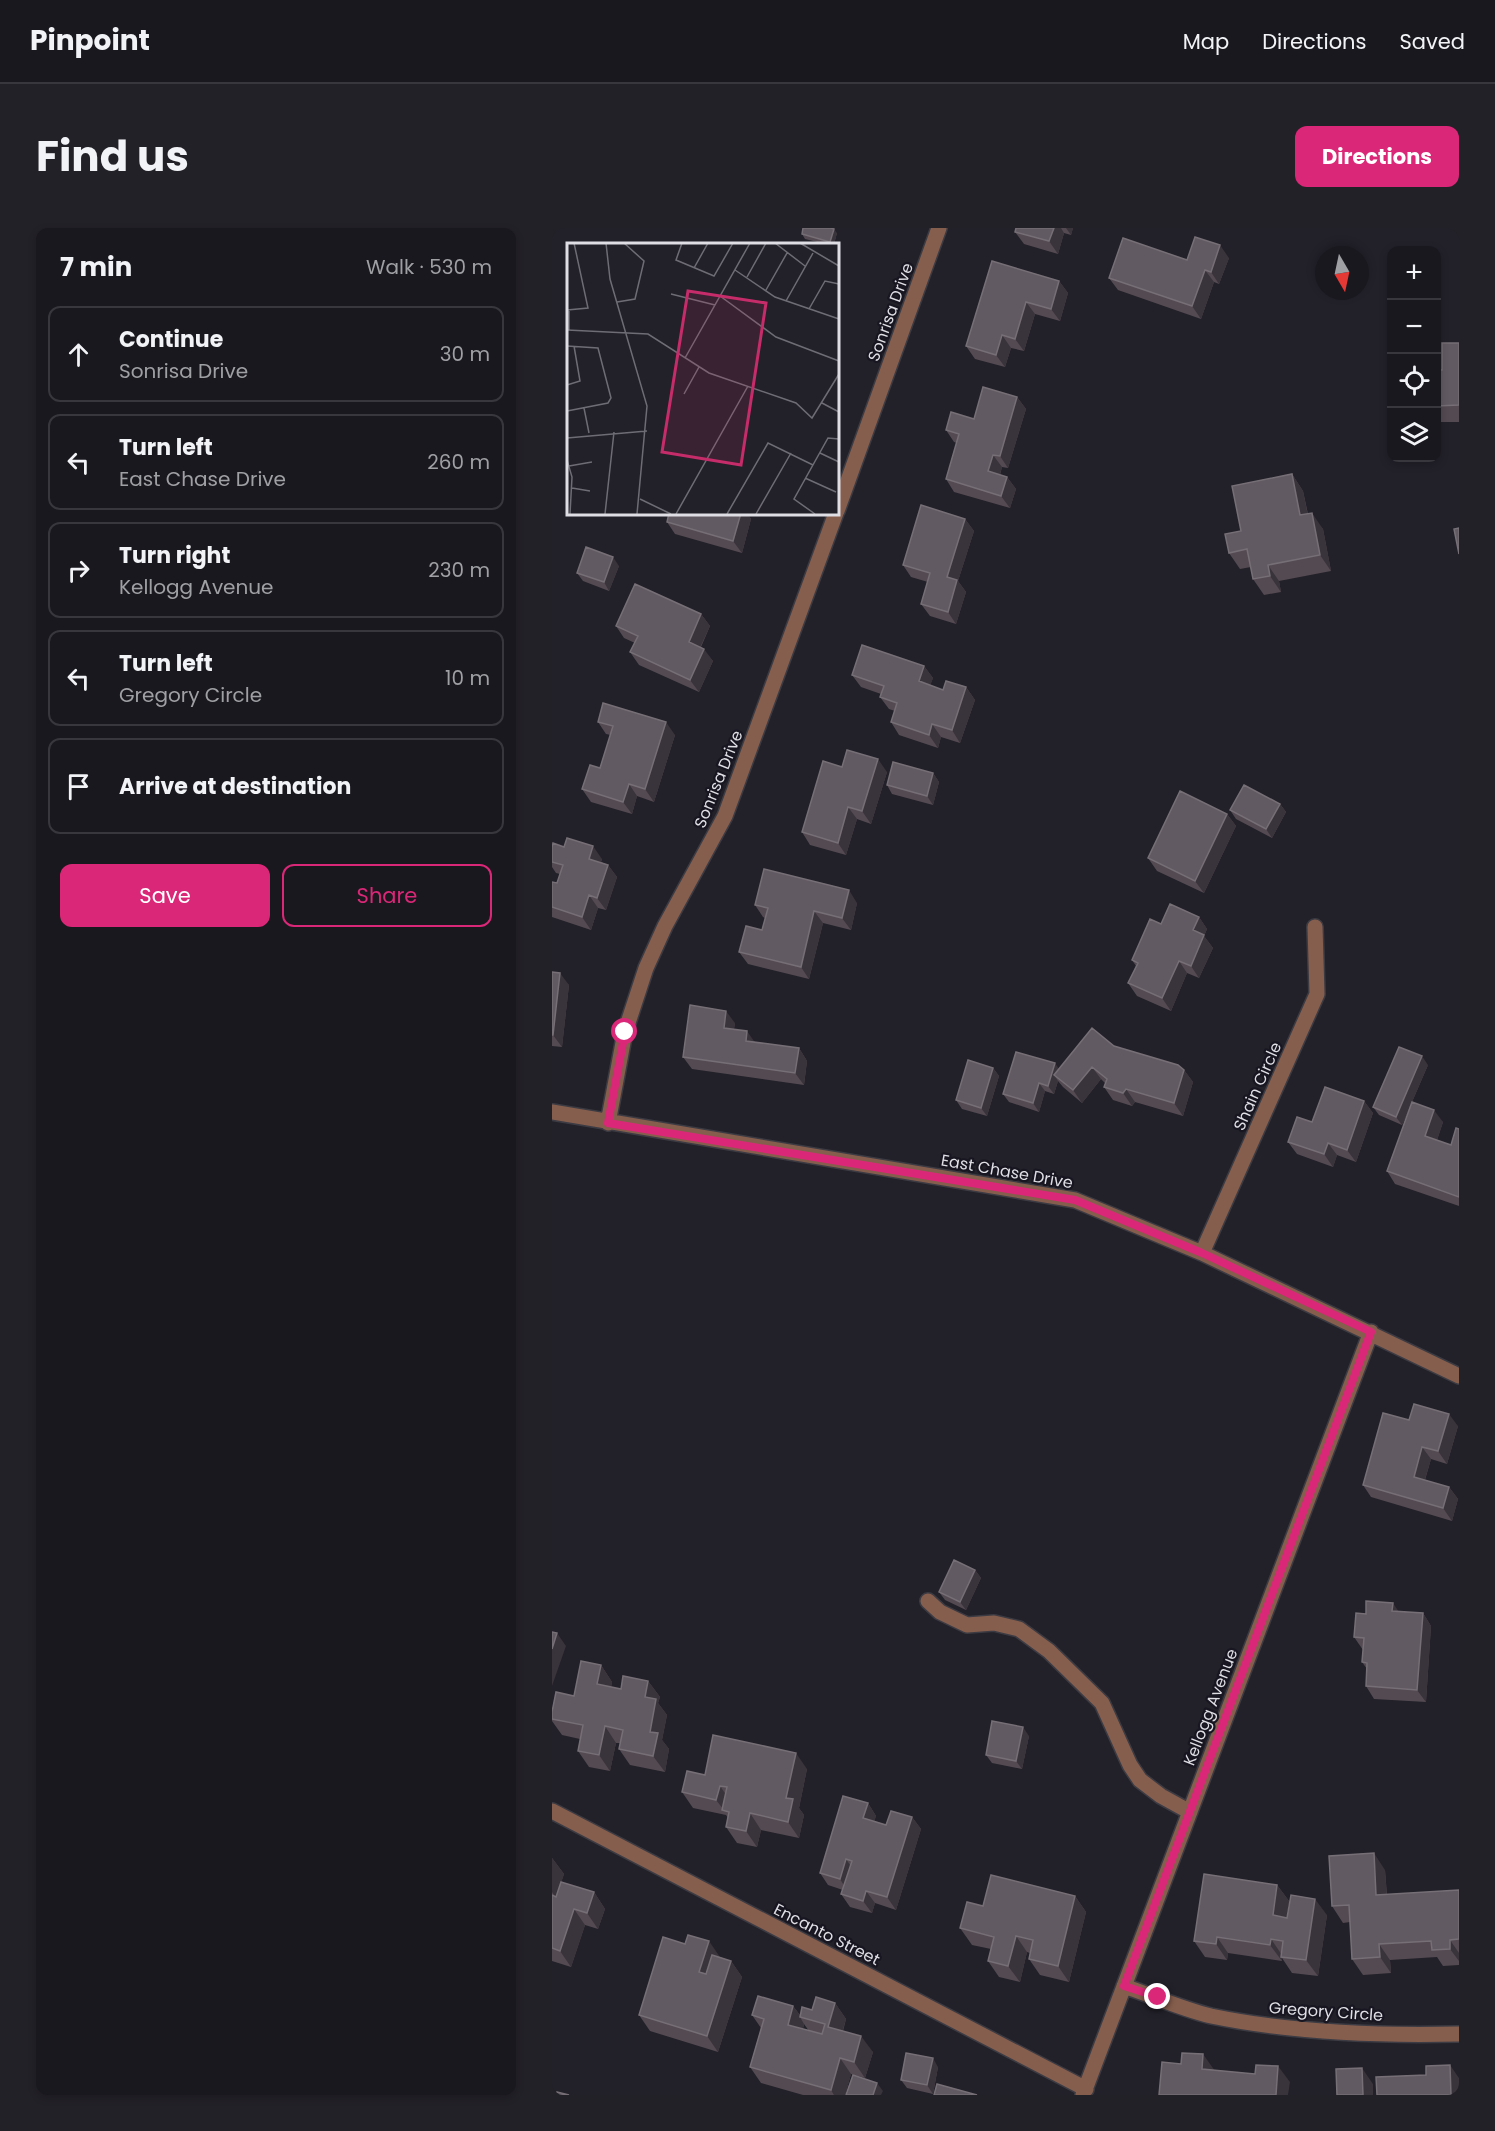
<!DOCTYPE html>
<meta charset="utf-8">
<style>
body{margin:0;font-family:Poppins,sans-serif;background:#232128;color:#f1f3f6}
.controls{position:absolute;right:18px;top:18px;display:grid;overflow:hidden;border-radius:12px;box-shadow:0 3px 9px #0003}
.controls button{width:54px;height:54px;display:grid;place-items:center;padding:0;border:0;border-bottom:2px solid #38373d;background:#1a181f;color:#f1f3f6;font:30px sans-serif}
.compass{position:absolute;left:763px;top:18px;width:54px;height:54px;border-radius:50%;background:#1a181f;box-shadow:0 3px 9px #0003;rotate:171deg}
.stop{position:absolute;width:18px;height:18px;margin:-14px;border:4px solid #db2777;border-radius:50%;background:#fff}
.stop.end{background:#db2777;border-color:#fff;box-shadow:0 2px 6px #0008}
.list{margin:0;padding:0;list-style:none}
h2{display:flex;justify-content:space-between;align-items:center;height:78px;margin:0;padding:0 24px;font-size:26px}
h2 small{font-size:20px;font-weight:400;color:#9fa0a4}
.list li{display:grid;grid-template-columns:39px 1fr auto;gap:18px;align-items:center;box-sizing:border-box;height:96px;margin:0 12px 12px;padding:0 12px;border:2px solid #38373d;border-radius:12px}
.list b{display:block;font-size:22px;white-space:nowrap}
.list p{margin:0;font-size:20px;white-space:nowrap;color:#9fa0a4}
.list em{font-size:20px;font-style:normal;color:#9fa0a4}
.actions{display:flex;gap:12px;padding:18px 24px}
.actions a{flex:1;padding:14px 0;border:2px solid #db2777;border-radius:12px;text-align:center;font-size:21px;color:#db2777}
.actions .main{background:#db2777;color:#fff}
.icon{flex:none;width:33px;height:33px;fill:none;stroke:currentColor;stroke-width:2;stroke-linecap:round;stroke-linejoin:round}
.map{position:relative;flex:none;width:907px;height:1867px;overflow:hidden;border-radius:12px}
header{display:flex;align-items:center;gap:36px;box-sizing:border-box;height:84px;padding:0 30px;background:#1a181f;border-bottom:2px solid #38373d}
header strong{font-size:28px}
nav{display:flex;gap:33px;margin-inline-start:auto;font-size:21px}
.intro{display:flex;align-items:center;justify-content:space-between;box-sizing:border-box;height:144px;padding:0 36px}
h1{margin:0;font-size:42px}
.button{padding:15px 27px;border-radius:12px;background:#db2777;color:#fff;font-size:21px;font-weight:700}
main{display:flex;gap:36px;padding:0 36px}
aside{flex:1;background:#1a181f;border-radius:12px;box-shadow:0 3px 9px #0003}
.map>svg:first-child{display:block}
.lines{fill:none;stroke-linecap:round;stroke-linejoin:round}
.minor-casing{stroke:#3c3b43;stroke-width:18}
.minor{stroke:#865e4d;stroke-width:15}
.wall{fill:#544a52;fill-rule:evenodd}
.shaded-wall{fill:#39333b}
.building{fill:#625a62;stroke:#766f76;stroke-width:1.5}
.route{stroke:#db2777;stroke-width:8}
.labels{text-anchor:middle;stroke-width:4.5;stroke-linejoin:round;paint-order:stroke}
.street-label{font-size:16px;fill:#dfdee5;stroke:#181620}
.inset-road{fill:none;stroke:#6e6c74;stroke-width:1.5}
.view{fill:#c52c69;fill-opacity:0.15;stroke:#c52c69;stroke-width:3}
.inset-edge{fill:none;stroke:#dfdee5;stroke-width:3}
</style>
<header>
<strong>Pinpoint</strong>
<nav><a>Map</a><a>Directions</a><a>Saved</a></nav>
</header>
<div class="intro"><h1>Find us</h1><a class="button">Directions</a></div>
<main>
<aside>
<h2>7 min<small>Walk · 530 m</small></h2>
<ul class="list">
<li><svg class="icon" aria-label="ahead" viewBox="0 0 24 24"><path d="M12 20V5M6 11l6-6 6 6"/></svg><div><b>Continue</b><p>Sonrisa Drive</p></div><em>30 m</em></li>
<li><svg class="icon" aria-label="left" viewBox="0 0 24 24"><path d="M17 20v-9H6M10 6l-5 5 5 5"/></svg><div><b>Turn left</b><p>East Chase Drive</p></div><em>260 m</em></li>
<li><svg class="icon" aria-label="right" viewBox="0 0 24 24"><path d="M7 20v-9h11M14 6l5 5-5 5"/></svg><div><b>Turn right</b><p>Kellogg Avenue</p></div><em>230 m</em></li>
<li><svg class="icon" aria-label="left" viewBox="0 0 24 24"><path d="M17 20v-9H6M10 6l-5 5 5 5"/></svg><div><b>Turn left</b><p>Gregory Circle</p></div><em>10 m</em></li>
<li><svg class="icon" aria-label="arrive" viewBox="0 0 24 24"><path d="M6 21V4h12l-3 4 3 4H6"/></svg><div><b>Arrive at destination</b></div></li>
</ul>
<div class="actions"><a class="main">Save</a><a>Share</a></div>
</aside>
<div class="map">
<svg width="907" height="1867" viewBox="0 0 907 1867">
<rect width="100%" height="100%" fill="#222029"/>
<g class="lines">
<g class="minor-casing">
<path id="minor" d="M285 283 387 0
M0 884 523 972 650 1025 907 1148
M56 895 73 804 94 740 113 698 173 588 284 285
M650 1025 765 766 763 699
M376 1373 388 1384 415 1397 442 1395 467 1401 497 1423 550 1475 578 1537 588 1552 609 1568 638 1584
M0 1583 534 1861
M572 1758C601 1768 630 1781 659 1788 741 1805 824 1808 907 1806
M531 1867 819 1104"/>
</g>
<use href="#minor" class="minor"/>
</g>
<path class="wall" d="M464 0H521L519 7 512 5 506 26 472 16 463 4Z
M285 5 282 16H273L253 11 250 6Z
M677 30 667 56 662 54 649 91 566 62 557 50 635 32Z
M440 33 507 53 516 65 508 93 483 86 472 123 459 120 453 139 423 131 414 118Z
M907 115V194H885V142H890Z
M465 169 474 181 456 240 450 239 448 247 455 249 464 261 458 280 402 264 394 251 405 215 402 214 394 202 422 191Z
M740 246 751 263 756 286 771 301 779 343 727 353 729 364 712 367 701 351 699 339 688 341 677 325 689 303Z
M117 285H195L199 291 190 325 123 306 115 294Z
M413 291 422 303 406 353 414 364 404 396 378 388 369 376 376 354 359 349 351 337Z
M67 338 57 363 31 353 25 345Z
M149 386 158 398 149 419 161 433 147 464 87 437 78 424 83 415 72 410 64 398Z
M372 438 381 450 378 457 391 462 414 459 423 472 408 515 389 509 386 520 347 507 339 494 343 483 337 481 328 469 329 466 309 459 300 447Z
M46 494 123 507 102 574 85 568 80 586 39 574 30 561 48 540 59 507 54 506Z
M290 539 335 544 319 596 305 591 294 627 258 617 250 604Z
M381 545 387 554 381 577 340 566 335 557Z
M728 576 734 584 720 610 684 591 678 582Z
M675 586 684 598 652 665 605 643 596 630Z
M0 619 50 631 49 634 56 637 65 649 54 682 46 680 39 702 0 689V654L5 655 8 646 4 645 0 639Z
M305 675 299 702 271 695 257 751 196 736 187 724 210 702 213 690 211 689 203 677Z
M647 689 655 701 652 708 661 720 647 750 635 745 619 783 585 768 576 755 584 738 580 732 609 696Z
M0 744 17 757 10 819 0 818Z
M183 795 182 801 203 814 247 820 255 833 252 857 140 841 131 829Z
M562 818 632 842 641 854 631 888 583 874 580 878 561 872 552 859 554 856 549 851 530 875 511 859 506 853 502 866 493 863 487 884 457 874 451 866 507 841Z
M876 837 860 874 891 894 885 912 899 917 907 901V978L843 956 835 943 859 877 850 897 827 887 821 879Z
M441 840 447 848 435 888 410 881 404 872Z
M812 873 821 885 804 934 785 927 781 939 745 926 736 914 760 894Z
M857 1192 906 1198 895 1236 879 1231 873 1252 897 1259 906 1271 900 1293 819 1269 811 1257Z
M423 1342 429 1350 414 1382 393 1372 387 1364Z
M847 1384 871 1385 879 1398 874 1474 822 1471 814 1458 815 1441 810 1434 811 1422 802 1409 814 1386Z
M49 1437 60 1454 59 1459 69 1461 96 1453 108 1469 106 1475 115 1487 110 1512 117 1521 113 1544 78 1537 67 1521 68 1515H64L58 1543 37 1539 26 1523 28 1511 10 1507 0 1493V1491Z
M477 1508 470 1541 440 1535 434 1527Z
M255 1541 247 1580 252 1587 247 1610 209 1602 205 1619 185 1615 174 1599 176 1590 174 1587 141 1580 130 1564 153 1547Z
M316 1575 324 1588 322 1593 334 1597 360 1589 369 1601 344 1682 323 1675 320 1685 298 1679 289 1666 291 1662 276 1657 268 1645Z
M0 1630 12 1646 4 1669 42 1664 53 1681 46 1701 33 1697 19 1739 0 1733Z
M833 1642 835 1667 907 1662V1737L891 1738 885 1729 838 1732 839 1745 811 1747 800 1731 798 1694 791 1695 780 1678Z
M725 1657 737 1673 734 1689 775 1687 766 1748 740 1745 730 1730V1733L676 1725 675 1732 653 1729 642 1713Z
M523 1668 534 1684 517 1754 488 1747 477 1731 478 1725 475 1724 468 1754 447 1749 436 1733 439 1721 420 1717 408 1700 431 1678Z
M168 1729 179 1733 190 1749 166 1824 98 1803 87 1787Z
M283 1775 294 1791 291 1803 321 1824 313 1850 299 1846 293 1867H251L209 1855 198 1839 209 1800 200 1787 241 1778 248 1787 260 1782ZM252 1796 257 1803 251 1801Z
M386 1839 381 1866 355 1860 349 1852Z"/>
<path class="shaded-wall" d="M502 0H509L512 5 506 26 497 13Z
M514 0H521L519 7Z
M282 1 285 5 282 16H280L278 14Z
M668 17 677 30 667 56 659 44Z
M653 42 662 54 649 91 640 78Z
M507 53 516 65 508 93 499 81Z
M474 74 483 86 472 123 463 111Z
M450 107 459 120 453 139 444 127Z
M465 169 474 181 456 240 448 228Z
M441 227 450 239 445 256 436 243Z
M740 246 751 263 759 303 748 287Z
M455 249 464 261 458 280 449 268Z
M189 285H195L199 291 190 325 181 313Z
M760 285 771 301 779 343 768 327Z
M413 291 422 303 406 353 414 364 404 396 396 384 395 349Z
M61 329 67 338 57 363 52 354Z
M716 337 727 353 729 364 718 348Z
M149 386 158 398 145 426 137 414Z
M152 421 161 433 147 464 138 452Z
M372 438 381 450 375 466 367 453Z
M414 459 423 472 408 515 400 502Z
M114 494 123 507 102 574 93 561Z
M380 496 389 509 386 520 377 507Z
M326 531 335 544 319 596 310 583Z
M381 545 387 554 381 577 375 568Z
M77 556 85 568 80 586 71 574Z
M728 576 734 584 720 610 714 601Z
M296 579 305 591 294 627 286 615Z
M675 586 684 598 652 665 643 653Z
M41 618 50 631 46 643 37 631Z
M56 637 65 649 54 682 45 670Z
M297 662 305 675 299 702 290 690Z
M37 667 46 680 39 702 30 689Z
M262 683 271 695 257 751 249 739Z
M647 689 655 701 652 708 661 720 647 750 639 738 641 702Z
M627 733 635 745 619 783 610 770Z
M8 745 17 757 10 819 1 807Z
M174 783 183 795 180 812 172 800Z
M195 803 204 816 194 813Z
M247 820 255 833 252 857 243 845Z
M870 828 876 837 850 897 844 889Z
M503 835 509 844 502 847 506 853 502 866 496 858Z
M540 839 549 851 530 875 521 862Z
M441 840 447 848 435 888 429 880Z
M632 842 641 854 631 888 622 875Z
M487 855 493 863 487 884 481 875Z
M574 861 583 874 580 878 571 865Z
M812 873 821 885 804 934 795 922Z
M882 882 891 894 882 921 873 908Z
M776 915 785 927 781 939 772 926Z
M897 1186 906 1198 895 1236 886 1223Z
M870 1219 879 1231 870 1261 862 1249Z
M897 1259 906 1271 900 1293 891 1280Z
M423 1342 429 1350 414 1382 408 1374Z
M841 1375 849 1387 840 1383Z
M871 1385 879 1398 874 1474 865 1462Z
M5 1405 14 1418 0 1458V1421Z
M49 1437 60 1454 57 1472 45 1456Z
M96 1453 108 1469 106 1475 115 1487 110 1512 117 1521 113 1544 101 1528 93 1469Z
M53 1498 64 1515 58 1543 47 1527Z
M471 1499 477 1508 470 1541 464 1533Z
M244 1525 255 1541 247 1580 252 1587 247 1610 236 1594 234 1570Z
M168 1558 179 1574 172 1582 164 1572Z
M316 1575 324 1588 320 1602 311 1590Z
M198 1585 209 1602 205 1619 194 1603Z
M360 1589 369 1601 344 1682 335 1669Z
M822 1625 833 1642 836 1683 824 1667Z
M0 1630 12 1646 4 1670 0 1664Z
M294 1631 302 1643 296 1664 288 1651Z
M725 1657 737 1673 732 1704 721 1687Z
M314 1663 323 1675 320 1685 311 1673Z
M42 1664 53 1681 46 1701 35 1685Z
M523 1668 534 1684 517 1754 506 1738Z
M763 1671 775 1687 766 1748 754 1732Z
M22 1681 33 1697 19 1739 8 1723Z
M464 1708 475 1724 468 1754 456 1738Z
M665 1709 676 1725 675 1732 664 1716Z
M719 1711 730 1727 729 1729 730 1730V1733L718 1717Z
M898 1712 907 1725V1733L898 1721Z
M157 1713 168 1729 158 1760 147 1744Z
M827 1716 838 1732 839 1745 828 1729Z
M179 1733 190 1749 166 1824 155 1808Z
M283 1775 294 1791 287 1815 276 1799Z
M241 1778 250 1790 248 1789 252 1796 247 1813 236 1797Z
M309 1808 321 1824 313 1850 302 1834Z
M651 1826 663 1843 650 1841Z
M288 1830 299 1846 293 1867H282L279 1862Z
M381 1830 386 1839 381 1866 375 1857Z
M898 1837 907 1850V1867H899Z
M726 1838 738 1854 736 1867H724Z
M810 1840 821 1856V1867H811Z
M325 1855 331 1863 329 1867H321Z"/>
<path class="building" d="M251 0H279L282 1 278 14 250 6Z
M464 0H502L497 13 463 4Z
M643 9 668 17 659 44 653 42 640 78 557 50 571 10 635 32Z
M440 33 507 53 499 81 474 74 463 111 450 107 444 127 414 118Z
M890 115H907V177L885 178V142H890Z
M431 159 465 169 448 228 441 227 436 243 455 249 449 268 394 251 407 206 394 202 399 184 422 191Z
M740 246 748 287 760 285 768 327 716 337 718 348 701 351 695 321 677 325 673 306 689 303 680 258Z
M369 277 413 291 395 349 405 352 396 384 369 376 378 345 351 337Z
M117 285H189L181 313 115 294Z
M907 300V326L902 301Z
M34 319 61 329 52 354 25 345Z
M83 356 149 386 137 414 152 421 138 452 78 424 86 408 64 398Z
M310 417 372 438 367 453 391 462 394 453 414 459 400 502 380 496 377 507 339 494 345 475 328 469 332 458 300 447Z
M51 475 114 494 93 561 77 556 71 574 30 561 38 537 48 540 61 498 46 494Z
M295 522 326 531 310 583 296 579 286 615 250 604 271 533 290 539Z
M341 534 381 545 375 568 335 557Z
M692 557 728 576 714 601 678 582Z
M628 563 675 586 643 653 596 630Z
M15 610 41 618 37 631 56 637 45 670 37 667 30 689 0 679V654L5 655 11 637 0 634V619L1 615 12 619Z
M212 641 297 662 290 690 262 683 249 739 187 724 194 698 210 702 216 680 203 677Z
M618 676 647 689 641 702 652 707 639 738 627 733 610 770 576 755 586 735 580 732 598 691 609 696Z
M0 744 8 745 1 807H0Z
M138 777 174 783 172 800 195 803 194 813 247 820 243 845 131 829Z
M540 800 562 818 626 837 632 842 622 875 574 861 571 865 552 859 555 851 540 839 521 862 502 847Z
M847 819 870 828 844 889 821 879Z
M464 824 503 835 496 858 487 855 481 875 451 866Z
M416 832 441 840 429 880 404 872Z
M773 859 812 873 795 922 776 915 772 926 736 914 745 889 760 894Z
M860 874 882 882 873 908 899 917 904 900 907 901V969L835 943Z
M862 1176 897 1186 886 1223 870 1219 862 1249 897 1259 891 1280 811 1257 831 1185 857 1192Z
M402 1332 423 1342 408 1374 387 1364Z
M814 1373 841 1375 840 1383 871 1385 865 1462 814 1458 815 1435 810 1434 812 1410 802 1409 804 1385 814 1386Z
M0 1404 5 1405 0 1421Z
M29 1433 49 1437 45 1456 69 1461 71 1448 96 1453 93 1469 104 1471 98 1504 106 1505 101 1528 67 1521 71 1502 53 1498 47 1527 26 1523 31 1497 0 1491V1484L4 1464 22 1468Z
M440 1493 471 1499 464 1533 434 1527Z
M161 1507 244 1525 234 1570 241 1571 236 1594 198 1585 194 1603 174 1599 177 1584 170 1582 175 1559 168 1558 164 1572 130 1564 135 1543 153 1547Z
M291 1568 316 1575 311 1590 334 1597 339 1583 360 1589 335 1669 314 1663 311 1673 289 1666 300 1633 294 1631 288 1651 268 1645Z
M822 1625 824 1667 907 1662V1711L898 1712V1721L880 1722 879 1713 827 1716 828 1729 800 1731 797 1677 780 1678 777 1628Z
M652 1646 725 1657 721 1687 735 1690 739 1667 763 1671 754 1732 729 1729 731 1713 719 1711 718 1717 665 1709 664 1716 642 1713Z
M439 1647 523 1668 506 1738 477 1731 481 1712 464 1708 456 1738 436 1733 442 1709 408 1700 415 1674 431 1678Z
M9 1654 42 1664 35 1685 22 1681 8 1723 0 1720V1667L4 1669Z
M136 1707 157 1713 147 1744 154 1746 160 1727 179 1733 155 1808 87 1787 111 1709 133 1716Z
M206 1768 241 1778 236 1797 270 1806 273 1796 248 1789 250 1779 260 1782 264 1769 283 1775 276 1799 309 1808 302 1834 288 1830 279 1862 198 1839 212 1791 200 1787Z
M354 1825 381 1830 375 1857 349 1852Z
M630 1825 651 1826 650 1841 703 1846 704 1837 726 1838 724 1867H607L610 1834 629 1836Z
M898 1837 899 1867H825L824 1849 874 1847V1838Z
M810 1840 811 1867H785L784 1841Z
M301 1847 325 1855 321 1867H294Z
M385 1856 425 1867H382Z
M5 1864 17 1867H4Z"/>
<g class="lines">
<path class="route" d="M73 804 56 895 523 972 650 1025 819 1104 572 1758 606 1769"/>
</g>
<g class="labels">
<g class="street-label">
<text transform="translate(338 84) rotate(-70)" y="6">Sonrisa Drive</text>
<text transform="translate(166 551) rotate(-68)" y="6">Sonrisa Drive</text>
<text transform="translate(705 858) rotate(-66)" y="6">Shain Circle</text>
<text transform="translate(455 943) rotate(10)" y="6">East Chase Drive</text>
<text transform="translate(658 1479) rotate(-69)" y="6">Kellogg Avenue</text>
<text transform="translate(275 1706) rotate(27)" y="6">Encanto Street</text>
<text transform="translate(774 1783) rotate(4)" y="6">Gregory Circle</text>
</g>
</g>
<g transform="translate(15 15)">
<rect width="272" height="272" fill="#222029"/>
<path class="inset-road" d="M39 0 43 36 80 163 70 271M115 0 109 17 147 33 166 0M208 0 238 23M233 0 272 23M127 25 141 0M168 27 208 54 272 76M180 34 199 0M199 47 220 10M104 51 148 62M153 53 209 94 272 118M219 58 246 10M50 59 68 56 77 18 57 0M242 66 258 38 272 41M0 67 21 65 7 0M0 87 81 91 142 130 229 160 245 175 272 131M2 87V68M0 103 31 105 44 155 41 160 0 168M118 115 183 0M0 142 13 138 7 103M117 151 132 124M255 160 272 169M17 165 22 190M0 195 80 188M253 210 272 219M0 217 5 234 3 271M2 223 25 219M238 235 269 249M5 245 23 248M73 256 104 271M38 271 47 189M109 271 181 143M160 271 201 200 246 222M189 271 224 210M248 271 227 256 261 195 272 196"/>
<path class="view" d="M121 48 199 60 174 222 95 209Z"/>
<rect width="272" height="272" class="inset-edge"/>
</g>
</svg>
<div class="controls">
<button>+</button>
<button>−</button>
<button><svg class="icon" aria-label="locate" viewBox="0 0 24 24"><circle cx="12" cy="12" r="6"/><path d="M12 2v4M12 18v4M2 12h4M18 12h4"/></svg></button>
<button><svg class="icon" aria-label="layers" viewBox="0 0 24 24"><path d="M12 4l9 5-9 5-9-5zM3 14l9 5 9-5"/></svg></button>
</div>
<svg class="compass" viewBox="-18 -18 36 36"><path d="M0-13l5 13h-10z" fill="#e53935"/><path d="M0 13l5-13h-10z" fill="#9fa0a4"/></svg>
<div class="stop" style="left:73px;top:804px"></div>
<div class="stop end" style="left:606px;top:1769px"></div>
</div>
</main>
